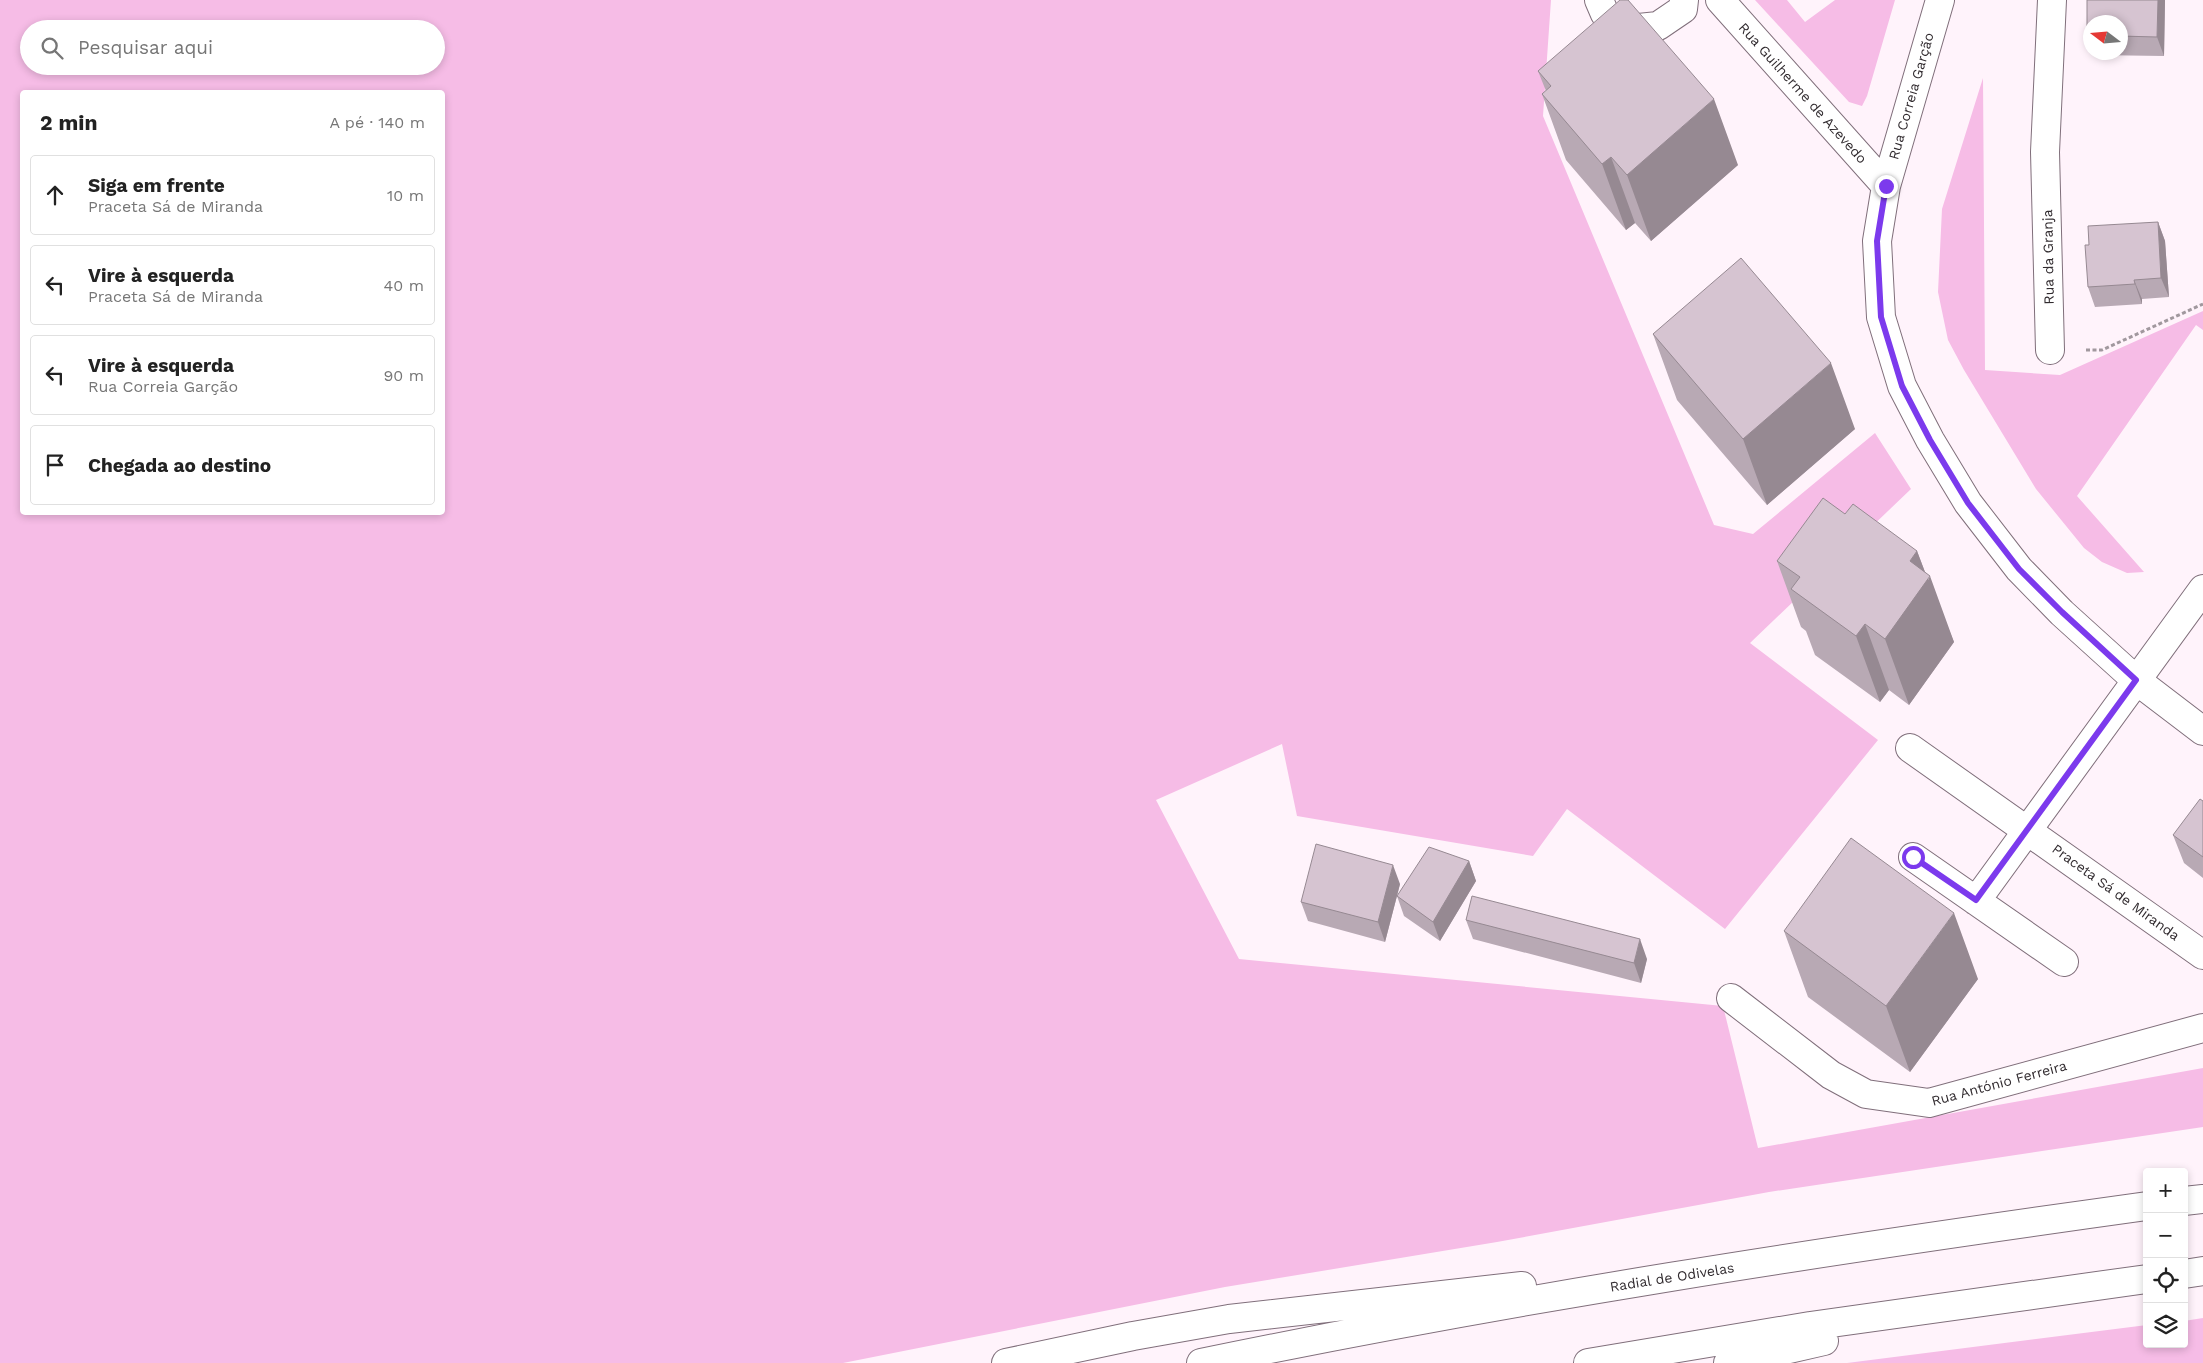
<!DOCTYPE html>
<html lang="pt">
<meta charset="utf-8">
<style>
body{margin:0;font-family:"Work Sans",sans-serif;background:#f2f2f2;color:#222}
.controls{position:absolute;right:15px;bottom:15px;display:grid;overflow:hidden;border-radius:5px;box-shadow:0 2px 8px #0003}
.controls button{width:45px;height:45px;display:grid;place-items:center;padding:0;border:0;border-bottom:1px solid #e0e0e0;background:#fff;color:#222;font:25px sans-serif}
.compass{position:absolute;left:2083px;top:15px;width:45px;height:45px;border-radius:50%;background:#fff;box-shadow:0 2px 8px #0003;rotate:286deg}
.stop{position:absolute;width:15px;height:15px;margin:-11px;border:4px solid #7c3aed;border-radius:50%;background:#fff}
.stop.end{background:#7c3aed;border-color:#fff;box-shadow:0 1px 5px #0008}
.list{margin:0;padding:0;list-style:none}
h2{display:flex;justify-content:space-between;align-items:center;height:65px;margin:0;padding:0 20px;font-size:21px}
h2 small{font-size:16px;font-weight:400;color:#767676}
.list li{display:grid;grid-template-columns:32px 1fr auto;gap:15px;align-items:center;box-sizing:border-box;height:80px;margin:0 10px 10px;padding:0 10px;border:1px solid #e0e0e0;border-radius:5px}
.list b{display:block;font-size:19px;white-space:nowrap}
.list p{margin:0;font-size:16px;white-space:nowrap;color:#767676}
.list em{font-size:16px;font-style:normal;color:#767676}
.icon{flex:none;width:28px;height:28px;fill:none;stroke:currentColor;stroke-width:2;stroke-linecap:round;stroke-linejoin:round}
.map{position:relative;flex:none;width:2203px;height:1363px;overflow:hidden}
.search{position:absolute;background:#fff;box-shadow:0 2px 8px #0003;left:20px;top:20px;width:425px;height:55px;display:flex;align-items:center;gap:12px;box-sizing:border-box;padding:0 18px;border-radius:28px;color:#767676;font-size:19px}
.panel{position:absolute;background:#fff;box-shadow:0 2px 8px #0003;left:20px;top:90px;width:425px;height:425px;border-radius:5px}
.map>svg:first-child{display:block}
.green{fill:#f6bce6;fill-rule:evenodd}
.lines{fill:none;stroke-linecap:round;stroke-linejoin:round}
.street-casing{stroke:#806f7b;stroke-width:30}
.highway-casing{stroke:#806f7b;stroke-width:30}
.path{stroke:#a1989e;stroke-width:3;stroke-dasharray:4 2.5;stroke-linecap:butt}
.street{stroke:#fff;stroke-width:28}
.highway{stroke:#fff;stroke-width:28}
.wall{fill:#b8a9b4}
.shaded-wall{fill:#968992}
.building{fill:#d6c4d1;stroke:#968992}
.route{stroke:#7c3aed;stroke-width:6}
.labels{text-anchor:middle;stroke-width:5;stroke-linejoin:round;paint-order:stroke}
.street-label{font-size:14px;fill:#312b2f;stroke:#fff}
</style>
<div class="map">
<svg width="2203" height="1363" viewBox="0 0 2203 1363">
<rect width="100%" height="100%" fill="#fff3fb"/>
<path class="green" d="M0 0H1551L1543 116 1714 525 1753 534 1875 433 1911 489 1750 643 1878 740 1725 929 1567 809 1533 856 1297 816 1282 744 1156 800 1239 959 1723 1006 1758 1148 2203 1068V1127L1769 1192 1497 1242 1225 1287 843 1363H0ZM29 29H436V66H29ZM22 92H442V512H22Z
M1755 0H1787L1805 22 1835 0H1895L1867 96 1862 106 1849 102Z
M1983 78 1985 370 2060 375 2203 311V330L2196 325 2077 496 2144 572 2127 573 2102 562 2084 548 2036 489 1964 370 1948 340 1938 292 1942 209Z
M2203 1318V1363H1847L2147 1325V1344H2184V1321Z"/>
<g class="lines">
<g class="street-casing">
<path id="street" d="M1599 0 1605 14 1629 29 1658 26 1683 9 1684 0
M1720 0 1886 186
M1940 0 1886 186 1877 241 1881 317 1902 386 1930 440 1968 503 2019 569 2062 613 2136 680 2203 731
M2050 350 2045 152 2052 0
M1910 748 2203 955
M1913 857 2064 962
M1976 901 2203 589
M1731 998 1831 1075 1866 1094 1929 1103 2203 1028"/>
</g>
<g class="highway-casing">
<path id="highway" d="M2184 1201 2203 1199
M2184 1274 2203 1271
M1006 1363 1133 1336 1229 1319 1522 1286
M1201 1363C1514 1298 1830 1250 2147 1206
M1588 1363 1810 1326 2147 1279
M1728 1363 1824 1341"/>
</g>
<path class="path" d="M2086 350H2102L2203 304"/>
<use href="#street" class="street"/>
<use href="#highway" class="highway"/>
</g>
<path class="wall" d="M2087 0H2165L2164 56 2094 55 2093 52H2120V22H2090V46L2087 36Z
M1538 71 1738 165 1651 241 1635 223 1626 230 1566 160 1542 94 1546 91Z
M2158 222 2165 241 2169 297 2142 299V304L2095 307 2088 287 2089 245Z
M1653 334 1855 429 1767 505 1677 400Z
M1845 514 1917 551 1925 572 1954 642 1909 705 1889 690 1880 702 1815 655 1806 631 1801 627 1777 561Z
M2203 801V878L2184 863 2173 835Z
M1469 861 1476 881 1440 941 1404 916 1397 896 1385 942 1308 921 1301 902 1400 884 1397 896Z
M1466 920 1647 959 1641 983 1473 939Z
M1784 931 1978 979 1910 1072 1808 997Z"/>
<path class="shaded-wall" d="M2158 0H2165L2164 56 2157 37Z
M1714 99 1738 165 1651 241 1627 175Z
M1611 157 1635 223 1626 230 1602 164Z
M2158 222 2165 241 2169 297 2161 278Z
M2134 280 2142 299V304L2135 284Z
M1831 363 1855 429 1767 505 1743 439Z
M1917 551 1928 580 1930 576 1954 642 1909 705 1885 639 1910 561Z
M1865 624 1889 690 1880 702 1856 636Z
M1469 861 1476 881 1440 941 1433 922Z
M1393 865 1400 884 1385 942 1378 922Z
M1954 913 1978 979 1910 1072 1886 1006Z
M1640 939 1647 959 1641 983 1634 963Z"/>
<path class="building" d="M1620 0H1628L1714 99 1627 175 1611 157 1602 164 1542 94 1551 86 1538 71Z
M2087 0H2158L2157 37 2120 36V22H2090V36H2087Z
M2158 222 2161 278 2134 280 2135 284 2088 287 2085 245H2089L2088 226Z
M1741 258 1831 363 1743 439 1653 334Z
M1823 498 1845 514 1853 504 1917 551 1910 561 1930 576 1885 639 1865 624 1856 636 1791 589 1800 577 1777 561Z
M2200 799 2203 801V857L2173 835Z
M1851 838 1954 913 1886 1006 1784 931Z
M1316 844 1393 865 1378 922 1301 902Z
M1429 847 1469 861 1433 922 1397 896Z
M1472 896 1640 939 1634 963 1466 920Z"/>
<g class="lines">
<path class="route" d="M1886 186 1877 241 1881 317 1902 386 1930 440 1968 503 2019 569 2062 612 2136 680 1976 900 1913 857"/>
</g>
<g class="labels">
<g class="street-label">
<text transform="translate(1803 93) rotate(48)" y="5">Rua Guilherme de Azevedo</text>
<text transform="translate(1911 96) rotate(-74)" y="5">Rua Correia Garção</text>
<text transform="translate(2048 257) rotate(-91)" y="5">Rua da Granja</text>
<text transform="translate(2116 892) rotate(36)" y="5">Praceta Sá de Miranda</text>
<text transform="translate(1999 1083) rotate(-15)" y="5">Rua António Ferreira</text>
<text transform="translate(1672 1277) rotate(-9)" y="5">Radial de Odivelas</text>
</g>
</g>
</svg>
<div class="controls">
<button>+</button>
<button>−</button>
<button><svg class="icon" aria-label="locate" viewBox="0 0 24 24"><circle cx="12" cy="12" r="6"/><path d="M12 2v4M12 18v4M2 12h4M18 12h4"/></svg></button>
<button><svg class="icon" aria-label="layers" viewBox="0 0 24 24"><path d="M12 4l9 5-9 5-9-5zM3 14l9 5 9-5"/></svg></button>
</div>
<svg class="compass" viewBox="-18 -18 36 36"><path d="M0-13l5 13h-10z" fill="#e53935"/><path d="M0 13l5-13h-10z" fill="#767676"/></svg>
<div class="stop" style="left:1913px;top:857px"></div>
<div class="stop end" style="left:1886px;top:186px"></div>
<div class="search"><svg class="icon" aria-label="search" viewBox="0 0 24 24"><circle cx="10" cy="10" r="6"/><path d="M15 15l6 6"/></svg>Pesquisar aqui</div>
<section class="panel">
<h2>2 min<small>A pé · 140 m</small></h2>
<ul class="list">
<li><svg class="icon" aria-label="ahead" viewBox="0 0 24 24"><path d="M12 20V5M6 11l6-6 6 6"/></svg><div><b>Siga em frente</b><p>Praceta Sá de Miranda</p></div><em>10 m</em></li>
<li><svg class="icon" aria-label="left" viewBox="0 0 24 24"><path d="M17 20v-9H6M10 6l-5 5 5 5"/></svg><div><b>Vire à esquerda</b><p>Praceta Sá de Miranda</p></div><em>40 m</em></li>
<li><svg class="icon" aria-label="left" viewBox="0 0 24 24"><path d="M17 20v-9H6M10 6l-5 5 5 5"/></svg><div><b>Vire à esquerda</b><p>Rua Correia Garção</p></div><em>90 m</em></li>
<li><svg class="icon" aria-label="arrive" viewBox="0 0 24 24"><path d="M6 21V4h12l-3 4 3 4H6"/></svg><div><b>Chegada ao destino</b></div></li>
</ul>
</section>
</div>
